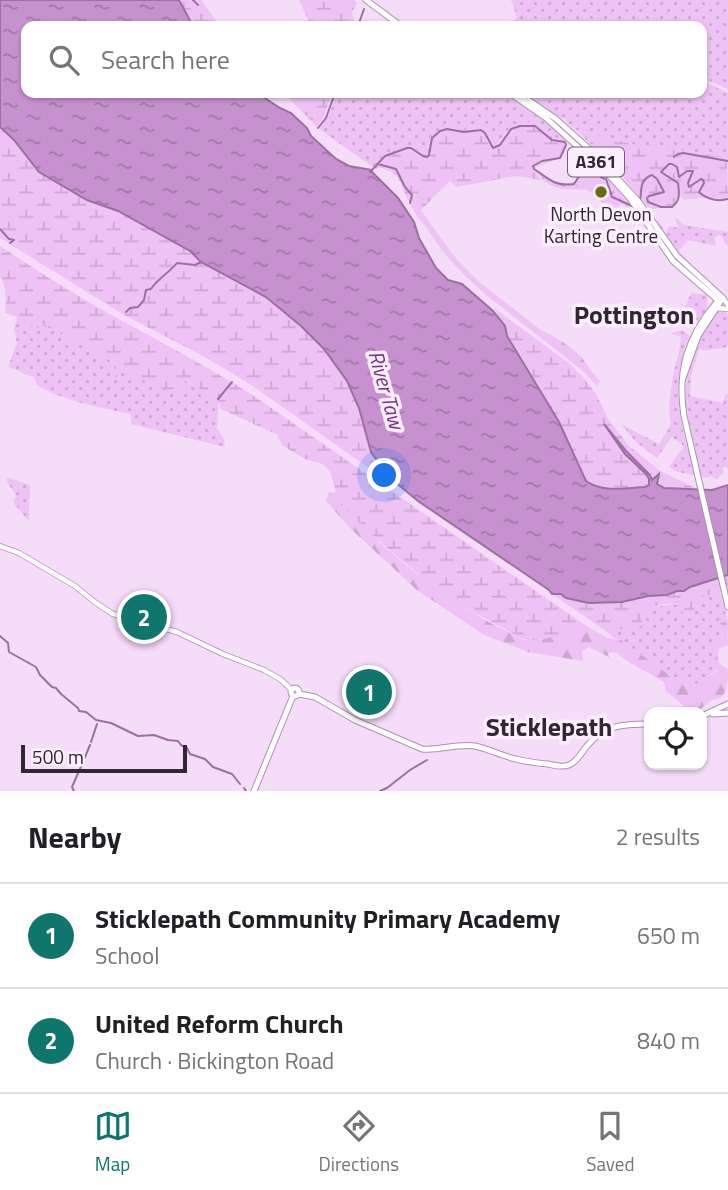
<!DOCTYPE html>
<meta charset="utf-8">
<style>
body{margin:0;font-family:"Titillium Web",sans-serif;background:#f6f6f6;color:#202124}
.controls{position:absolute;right:21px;bottom:21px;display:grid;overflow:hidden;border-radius:14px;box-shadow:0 2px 5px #0004}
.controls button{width:63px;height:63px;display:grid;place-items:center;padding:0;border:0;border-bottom:2px solid #e0e0e0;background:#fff;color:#202124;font:35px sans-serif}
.scale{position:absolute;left:21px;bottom:18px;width:166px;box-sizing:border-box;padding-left:7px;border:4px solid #312732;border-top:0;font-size:19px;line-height:24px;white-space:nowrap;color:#312732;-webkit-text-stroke:5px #fcedff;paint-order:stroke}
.you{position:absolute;left:385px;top:476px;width:24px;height:24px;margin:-18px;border:5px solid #fff;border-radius:50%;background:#1a73e8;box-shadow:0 0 0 10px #1a73e833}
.badge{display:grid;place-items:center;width:46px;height:46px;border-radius:50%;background:#0f766e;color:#fff;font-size:23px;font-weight:700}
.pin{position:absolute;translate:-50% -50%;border:4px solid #fff;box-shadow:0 2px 7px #0006}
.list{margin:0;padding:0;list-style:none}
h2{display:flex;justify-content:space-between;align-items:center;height:91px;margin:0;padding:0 28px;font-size:30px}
h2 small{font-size:23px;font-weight:400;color:#757577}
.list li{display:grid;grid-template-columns:46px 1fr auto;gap:21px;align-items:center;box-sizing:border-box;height:105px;padding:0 28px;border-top:2px solid #e0e0e0}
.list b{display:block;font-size:26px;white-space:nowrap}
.list p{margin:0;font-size:23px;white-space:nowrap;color:#757577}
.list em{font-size:23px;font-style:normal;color:#757577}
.icon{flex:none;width:38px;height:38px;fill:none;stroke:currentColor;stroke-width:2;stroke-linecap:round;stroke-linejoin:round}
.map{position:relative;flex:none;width:728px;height:791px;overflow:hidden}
.search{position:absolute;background:#fff;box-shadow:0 2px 5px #0004;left:21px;right:21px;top:21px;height:77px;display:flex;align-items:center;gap:18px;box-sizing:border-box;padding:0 24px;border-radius:14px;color:#757577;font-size:26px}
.sheet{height:301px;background:#fff}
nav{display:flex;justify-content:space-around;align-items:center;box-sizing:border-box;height:98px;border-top:2px solid #e0e0e0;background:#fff;font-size:19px;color:#757577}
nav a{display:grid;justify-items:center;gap:4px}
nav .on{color:#0f766e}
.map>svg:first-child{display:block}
.grass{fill:url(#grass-dots)}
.forest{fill:url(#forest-firs)}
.wetland{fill:url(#wetland-marsh)}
.garden{fill:#eec2f4}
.water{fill:url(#water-ripples);stroke:#9a71a0;stroke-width:2}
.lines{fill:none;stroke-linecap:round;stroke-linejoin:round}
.stream{stroke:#9a71a0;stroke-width:2}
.secondary-casing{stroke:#aa92ae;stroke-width:6}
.primary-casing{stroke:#aa92ae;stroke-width:7}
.secondary{stroke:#fff;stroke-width:4.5}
.primary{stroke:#fff;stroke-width:5}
.poi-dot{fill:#696d11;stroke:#fcedff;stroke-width:2.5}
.labels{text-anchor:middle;stroke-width:7;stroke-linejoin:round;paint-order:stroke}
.shield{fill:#fcedff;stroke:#6e6270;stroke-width:2}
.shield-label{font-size:18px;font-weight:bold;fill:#312732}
.poi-label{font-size:19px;fill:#312732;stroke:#fcedff}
.water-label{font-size:21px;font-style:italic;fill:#763580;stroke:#fcedff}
.district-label{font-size:26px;font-weight:bold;fill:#312732;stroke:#fcedff}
</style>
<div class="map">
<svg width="728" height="791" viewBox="0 0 728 791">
<defs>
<pattern id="grass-dots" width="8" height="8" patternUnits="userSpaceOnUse" patternTransform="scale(1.75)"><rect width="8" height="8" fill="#eec2f4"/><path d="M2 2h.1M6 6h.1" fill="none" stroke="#cda7d2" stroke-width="1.8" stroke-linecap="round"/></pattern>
<pattern id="forest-firs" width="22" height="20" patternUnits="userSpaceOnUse" patternTransform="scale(1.75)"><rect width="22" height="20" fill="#eec2f4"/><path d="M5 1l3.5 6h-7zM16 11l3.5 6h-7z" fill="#cda7d2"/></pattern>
<pattern id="wetland-marsh" width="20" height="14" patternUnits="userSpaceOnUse" patternTransform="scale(1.75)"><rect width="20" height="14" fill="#eec2f4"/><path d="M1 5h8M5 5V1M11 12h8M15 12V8" fill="none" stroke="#cda7d2"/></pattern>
<pattern id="water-ripples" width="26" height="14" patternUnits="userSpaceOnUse" patternTransform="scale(1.75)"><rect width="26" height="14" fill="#c791cf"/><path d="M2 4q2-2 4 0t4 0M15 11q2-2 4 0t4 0" fill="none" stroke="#a276a9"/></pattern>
</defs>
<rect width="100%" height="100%" fill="#f5dcf9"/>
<path class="grass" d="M511 0H728V89L702 78V26H511L517 17Z
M702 80 728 93V159L708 156 692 151 652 149 576 130 568 124 566 119H562L526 93H650V95L652 93H702Z
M337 93H505L543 118 566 138 565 140 548 135 542 126 531 122 516 125 507 131 496 145 484 130 479 128 463 130 452 128 441 129 430 140 427 156 384 155 373 167 319 129 328 117Z
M588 161 612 181 637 210 615 202 605 180 588 169 589 190C563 189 549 192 534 168 547 177 558 186 574 182Z
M674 216 684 225 728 232V246L724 243 723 237 719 235 714 238 716 246 688 240 679 251 692 265 691 266 675 248 663 229 661 230 658 226 659 224 657 225 658 220 666 233 669 226 679 228Z
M705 291C712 304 703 319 691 326L683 323 674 324 680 320 691 293 706 295Z
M716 310 725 311 728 314V346C721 350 715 347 707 351L699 349 691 376 690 396 723 403 725 395 728 393V470L727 467H723V473L717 479 709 476 708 478 678 472 669 467 684 446 672 437 657 458 637 443 621 424 659 444 671 425 669 408 673 375 679 352 681 336 670 334C677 331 683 328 689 336 672 384 677 412 691 460H695L696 453 685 402 687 375H686L697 340Z
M16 322 38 328 41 324 92 350 116 364 115 378 123 367 150 384 183 395 184 380 219 400 217 428 224 439 225 447 131 424V414C98 407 66 402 37 385L34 377C24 375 18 369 8 367L17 343 14 329Z
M6 477 30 485 29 521 15 505 13 499 16 497C14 489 7 485 6 477Z
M720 592 728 621V641L727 623 720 624 723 635 714 651 718 669 692 687 677 678 672 677 621 640 616 639 607 632 641 626 642 612 645 608 674 604 679 606 681 610 694 614 695 604 698 598Z"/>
<path class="forest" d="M429 222 458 261 478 281 542 331C552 334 575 349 582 358 588 366 593 374 600 381L597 386 584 372C569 361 556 349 541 338 495 301 456 277 425 225Z
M336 492 380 543 412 570 459 603 483 619 524 640H540L585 625 607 638 621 640 672 677 677 678 692 687 718 670C708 658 715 647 723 635L720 623 727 622 728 645 720 648C715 658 718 666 728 669 728 678 728 691 722 696 719 699 714 699 711 701 703 706 701 711 691 712L666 691 664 682C647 672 630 664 615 652L608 653 609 657 589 647 582 651 583 661 528 652 484 635 417 590 351 529 326 501 328 493Z"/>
<path class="wetland" d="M0 0 26 26V93H99L353 382C356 398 360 411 365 426 371 446 376 467 393 481L394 486 253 386 205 357 124 315 0 238Z
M142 0H201L220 26H150Z
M299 0H354L357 3 352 12 354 20 352 26H311Z
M284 93H332L324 116 317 127Z
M531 122 542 126 548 135 565 140 566 145 562 157 534 168 541 180 516 176 457 187 450 181 421 210 429 222 424 225C418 217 412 209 408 200 399 182 402 174 379 167L376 169 373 167C382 157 396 145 410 147 416 148 422 152 427 155L430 140 441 129 452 128 463 130 479 128 484 130 496 145C512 130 506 126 531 122Z
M576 130 652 149 692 151 727 159 728 199C712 198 699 197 684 200L680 196 673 208H658L650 210 614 167Z
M418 240 435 270 501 321 494 308 570 364 583 377 596 394 608 419 629 446 660 471 695 488H687L728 492 601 488 593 486 586 481 559 422 507 336 456 309Z
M0 246C39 272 78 297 119 319 164 344 208 367 251 394L585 625C567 631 547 642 528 640 519 639 511 632 503 628 441 597 389 552 340 504V496L336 492 330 471 323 464 305 459 283 446 276 434 221 409 218 400 185 380 183 396 150 384 123 367 115 379 116 364 92 350 41 324 38 328 16 322 17 317 5 313C6 301 7 287 0 276Z
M728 575V595L723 596 721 592 698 598 692 619C679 617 685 608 675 604 668 602 647 607 642 612V626L607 632 552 594H561L566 598 589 603 622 602 648 596 667 595 678 591H684L690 587Z"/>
<path class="garden" d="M584 169H588L604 180 615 202 620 204 618 211 611 217 596 194 576 186Z"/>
<path class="water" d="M0 0H179L193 26H26V93H257L280 108 291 113 307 128 311 136 336 159 349 166 372 170V172L398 198 414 222 419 238 436 268 448 280 462 284 493 311 505 326 507 336 559 422 586 481C603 493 626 488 645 487L649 485V479L646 474 625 454 604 424 626 451 650 475 652 480 659 474 657 484 664 488 712 490 728 485V575L690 587 684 591H677L667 595 648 596 622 602 589 603 566 598 561 594H552L549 590 418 501 389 477 371 452 359 408 347 381 324 349 301 326 266 297 201 262 190 251 118 211 87 200 39 172 14 140 0 127Z"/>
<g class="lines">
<path class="stream" d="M193 0 198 5
M358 26 364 9
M318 128 326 118 335 93
M674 157 678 154 683 153 728 161
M378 164 396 169 405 187 412 195 410 203
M370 172 385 156 407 148H411L423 156 427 157 429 155 432 138 440 131 447 129 464 132 481 130 485 133 493 148 500 145 511 129 520 126H535L552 140 565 142 566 145 560 158 542 161 533 166 534 169C549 179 555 187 574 184L585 167H587L602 178 606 179 612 197 632 206
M640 201C642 189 639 180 652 175L657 179 664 192 649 196 647 198 648 202 661 207H672C681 200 679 193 678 183L661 172 669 164H672L677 167 679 177 687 171H693L688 183 689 187 701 179 703 180 704 183 699 192C706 199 718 202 728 199
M0 229 9 239 14 240 10 243
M126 312 130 308 138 307 144 300 146 290 151 289C157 279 170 272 177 263L195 265 201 262
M218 399 232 382
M0 636 8 643 9 652 36 667 40 675 52 687 56 688 61 694 78 708 79 711 86 712 96 720 111 723 138 736 154 735 168 740 178 741 181 745 187 748 190 754 205 759 213 767 232 774 240 784
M91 742 97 724
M80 769 90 745
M244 788 246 791
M74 791 72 787 79 771
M380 791 387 788 410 770 427 760"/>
<g class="secondary-casing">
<path id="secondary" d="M723 298 728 305
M715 309 718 308 727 309
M0 546 19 553 75 586 96 603 113 614 177 632 223 654 264 670 280 679 292 690"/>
</g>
<g class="primary-casing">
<path id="primary" d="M366 0 401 26
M510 93 546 118 608 174 629 197 673 261 720 302
M518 93 556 119 595 154 638 201 677 256 723 298 698 336 683 378
M716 303C687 337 677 372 684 416L728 607
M291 692a4 4 0 1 1 8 0a4 4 0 1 1-8 0Z
M299 694 315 697 355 720 422 749C440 751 457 743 475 746 489 749 502 756 516 759 526 762 537 763 547 764 554 765 562 768 569 765 577 762 581 753 587 746 604 725 623 724 649 724
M713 714 728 713
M702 716 728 704
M254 791 293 696"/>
</g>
<use href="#secondary" class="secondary"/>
<use href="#primary" class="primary"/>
</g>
<circle class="poi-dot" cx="601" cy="192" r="7"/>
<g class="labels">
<rect class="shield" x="568" y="147.5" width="56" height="29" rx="5"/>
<g class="shield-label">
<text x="596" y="168">A361</text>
</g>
<g class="poi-label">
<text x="601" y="221">North Devon<tspan x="601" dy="22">Karting Centre</tspan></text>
</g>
<g class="water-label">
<text transform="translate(386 390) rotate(74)" y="7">River Taw</text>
</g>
<g class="district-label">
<text x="634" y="324">Pottington</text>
<text x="549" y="736">Sticklepath</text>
</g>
</g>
</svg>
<div class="controls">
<button><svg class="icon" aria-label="locate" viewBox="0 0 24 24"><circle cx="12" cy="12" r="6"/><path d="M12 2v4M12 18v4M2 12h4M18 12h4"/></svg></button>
</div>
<div class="scale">500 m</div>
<div class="you"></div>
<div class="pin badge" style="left:369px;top:692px">1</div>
<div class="pin badge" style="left:144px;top:617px">2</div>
<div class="search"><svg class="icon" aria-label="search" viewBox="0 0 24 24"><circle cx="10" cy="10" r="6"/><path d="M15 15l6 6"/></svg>Search here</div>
</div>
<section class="sheet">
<h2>Nearby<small>2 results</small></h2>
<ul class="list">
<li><span class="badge">1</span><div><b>Sticklepath Community Primary Academy</b><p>School</p></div><em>650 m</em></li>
<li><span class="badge">2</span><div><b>United Reform Church</b><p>Church · Bickington Road</p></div><em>840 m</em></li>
</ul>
</section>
<nav>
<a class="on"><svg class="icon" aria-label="map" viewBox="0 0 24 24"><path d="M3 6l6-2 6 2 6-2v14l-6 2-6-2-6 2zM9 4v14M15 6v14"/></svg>Map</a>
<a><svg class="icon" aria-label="directions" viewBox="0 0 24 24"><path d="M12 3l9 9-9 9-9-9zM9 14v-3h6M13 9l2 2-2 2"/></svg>Directions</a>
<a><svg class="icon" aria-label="saved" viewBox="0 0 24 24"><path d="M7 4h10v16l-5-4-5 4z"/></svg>Saved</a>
</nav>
